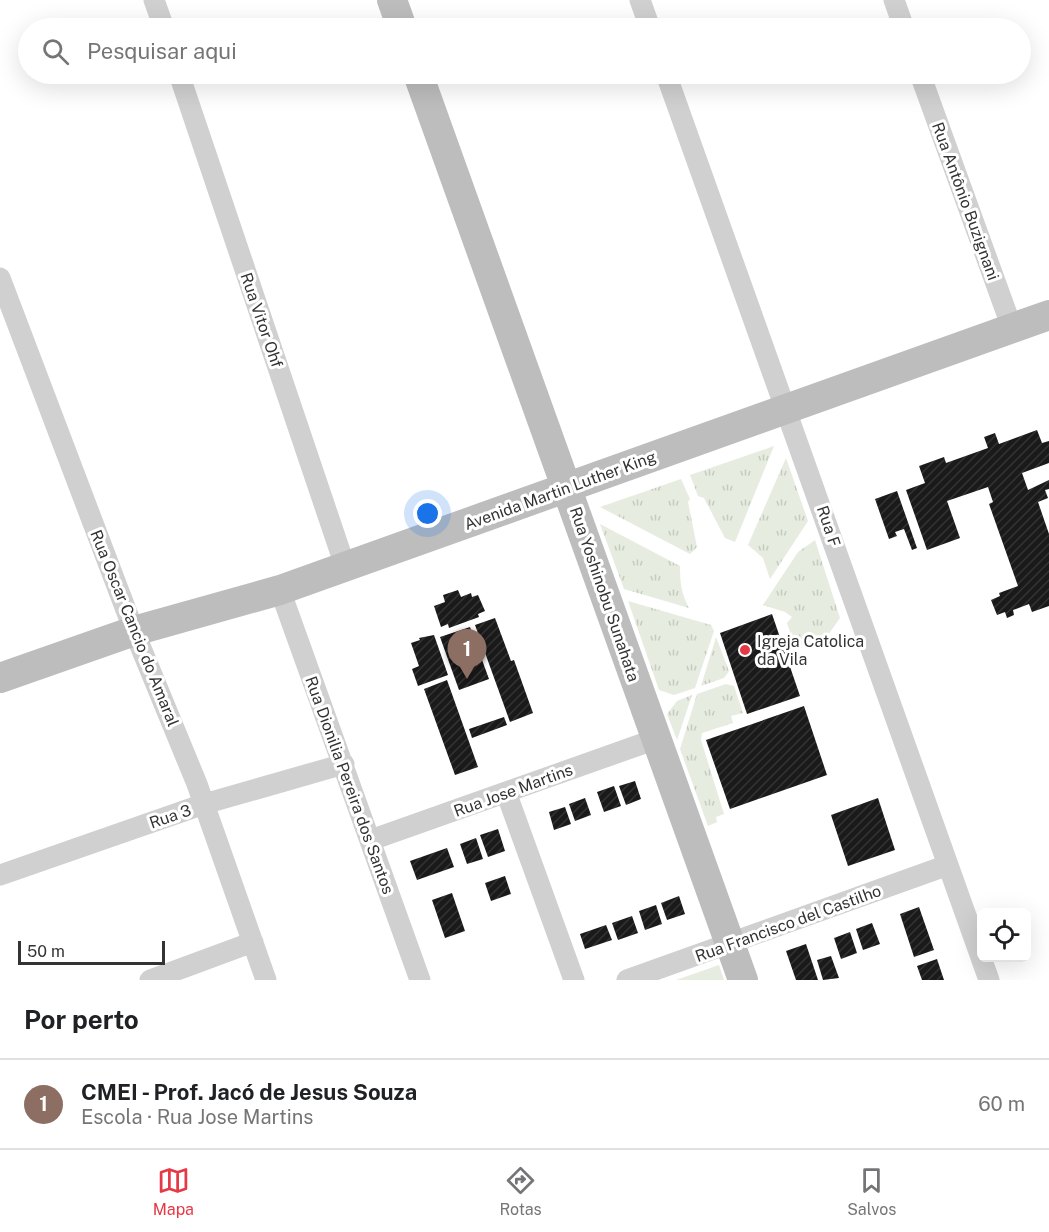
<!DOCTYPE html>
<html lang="pt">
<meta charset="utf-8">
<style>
body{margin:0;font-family:"Public Sans",sans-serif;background:#f6f6f6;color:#202124}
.controls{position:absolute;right:18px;bottom:18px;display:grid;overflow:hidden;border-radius:9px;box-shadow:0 6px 24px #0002}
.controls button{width:54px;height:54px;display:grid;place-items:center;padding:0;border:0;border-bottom:2px solid #e0e0e0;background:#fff;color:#202124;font:30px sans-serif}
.scale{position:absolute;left:18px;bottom:15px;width:147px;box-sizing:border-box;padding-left:6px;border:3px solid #333;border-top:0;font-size:16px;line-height:21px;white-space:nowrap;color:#333;-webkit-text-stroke:4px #fff;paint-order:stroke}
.you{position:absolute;left:428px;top:514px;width:21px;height:21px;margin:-15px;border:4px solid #fff;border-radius:50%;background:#1a73e8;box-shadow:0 0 0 9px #1a73e833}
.badge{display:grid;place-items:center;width:39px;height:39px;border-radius:50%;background:#e63946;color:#fff;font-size:20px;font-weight:700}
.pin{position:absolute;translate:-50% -50px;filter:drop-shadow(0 2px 3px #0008)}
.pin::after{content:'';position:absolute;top:32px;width:21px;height:18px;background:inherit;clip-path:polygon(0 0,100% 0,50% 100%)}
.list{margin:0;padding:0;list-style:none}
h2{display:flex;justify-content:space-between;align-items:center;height:78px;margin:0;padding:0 24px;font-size:26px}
h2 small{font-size:20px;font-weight:400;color:#757577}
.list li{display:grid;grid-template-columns:39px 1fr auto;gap:18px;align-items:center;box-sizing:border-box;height:90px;padding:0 24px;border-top:2px solid #e0e0e0}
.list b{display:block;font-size:22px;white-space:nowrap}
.list p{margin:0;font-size:20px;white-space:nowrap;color:#757577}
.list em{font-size:20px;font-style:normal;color:#757577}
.icon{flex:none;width:33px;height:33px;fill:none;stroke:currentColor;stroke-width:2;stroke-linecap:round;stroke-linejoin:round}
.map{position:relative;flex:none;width:1049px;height:980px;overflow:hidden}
.search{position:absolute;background:#fff;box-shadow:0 6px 24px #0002;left:18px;right:18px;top:18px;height:66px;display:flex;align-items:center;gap:15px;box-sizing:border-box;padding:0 21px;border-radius:33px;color:#757577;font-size:22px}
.sheet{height:168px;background:#fff}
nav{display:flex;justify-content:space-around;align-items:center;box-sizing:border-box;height:84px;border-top:2px solid #e0e0e0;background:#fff;font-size:16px;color:#757577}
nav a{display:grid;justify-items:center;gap:3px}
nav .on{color:#e63946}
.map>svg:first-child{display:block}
.grass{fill:url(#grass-tufts)}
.park{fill:#e6ecdf}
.building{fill:url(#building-hatch)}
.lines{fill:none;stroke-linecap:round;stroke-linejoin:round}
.minor{stroke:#d0d0d0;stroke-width:21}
.secondary{stroke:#bdbdbd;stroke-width:30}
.poi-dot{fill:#e63946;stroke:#fff;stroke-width:2}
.labels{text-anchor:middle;stroke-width:6;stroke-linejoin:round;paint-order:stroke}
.street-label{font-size:16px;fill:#333;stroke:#fff}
.poi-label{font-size:16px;fill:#333;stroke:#fff;text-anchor:start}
</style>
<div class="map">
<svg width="1049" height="980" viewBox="0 0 1049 980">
<defs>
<pattern id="grass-tufts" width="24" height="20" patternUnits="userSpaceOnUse" patternTransform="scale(1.5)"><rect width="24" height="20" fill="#e6ecdf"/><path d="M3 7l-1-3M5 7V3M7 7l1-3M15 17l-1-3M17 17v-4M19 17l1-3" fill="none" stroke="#c6cbc0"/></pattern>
<pattern id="building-hatch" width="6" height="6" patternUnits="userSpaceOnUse" patternTransform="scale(1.5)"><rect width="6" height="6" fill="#1a1a1a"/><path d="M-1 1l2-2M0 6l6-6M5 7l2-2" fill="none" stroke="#333"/></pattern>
</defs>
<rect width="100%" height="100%" fill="#fff"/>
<path class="grass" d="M774 446 735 542 725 538 704 498 698 496 690 475Z
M786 458 808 521 770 579 763 558 748 545Z
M681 479 690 499 688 502 697 547 690 554 600 507Z
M600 524 680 566C680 582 681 593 689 608L624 589Z
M815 540 840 618 828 635 789 650 790 632 787 623 792 617 785 612 763 605 798 552Z
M628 601 711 625 714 631 695 688 674 695 659 690Z
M716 637 729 671 724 678 701 686Z
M726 684 734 686 743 713 731 716 733 723 702 733 701 740 724 814 716 817 717 822 708 826 680 749 697 694Z
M692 695 677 740 667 714 677 701Z"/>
<path class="park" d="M719 965 724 980H676Z"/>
<path class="building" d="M1037 430 1042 443 1049 441V463L1022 473 1028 490 1049 480V489L1045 490 1048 498 1038 502 1049 534V606L1032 612 1029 604 1013 610 1014 615 1007 618 1005 612 997 615 991 600 1000 596 999 593 1018 586 989 504 993 502 988 487 947 501 960 538 927 550 906 490 925 483 919 466 944 457 946 463 988 448 984 437 995 433 999 444Z
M897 491 917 548 912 550 904 529 895 532 897 536 889 539 875 499Z
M458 590 461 597 471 593 472 597 478 595 485 611 478 614 479 617 449 628 448 624 441 627 434 606 445 602 443 595Z
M772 614 800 696 747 714 720 633Z
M495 618 511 661 514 660 533 713 510 722 475 625Z
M470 627 489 679 459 690 440 637Z
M434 635 448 675 418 686 412 669 419 666 411 643 420 640 419 638Z
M447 680 478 767 455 775 424 689Z
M804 706 827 775 730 809 706 740Z
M504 717 507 725 472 738 469 729Z
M635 781 641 799 626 805 619 786Z
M614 786 621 806 604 812 597 792Z
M585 798 591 815 575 821 569 804Z
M878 798 895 850 848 866 831 815Z
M565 807 571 824 554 830 549 812Z
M498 829 505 851 488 857 480 835Z
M476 838 483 859 467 864 460 844Z
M447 848 454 867 417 880 410 861Z
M505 876 511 894 491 901 485 883Z
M452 893 465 931 445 938 432 900Z
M679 896 685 914 667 920 661 903Z
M656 905 662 924 645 930 639 911Z
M919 907 934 950 914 957 900 914Z
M632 916 638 933 618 940 612 923Z
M872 923 880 944 863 950 856 929Z
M606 925 612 940 585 949 580 934Z
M850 932 857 953 841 959 834 938Z
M806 944 818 980H796L786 951Z
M831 956 839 978 823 980 817 960Z
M937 959 944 980H922L917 966Z"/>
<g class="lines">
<path class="minor" d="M154 0 164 28
M640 0 650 28
M894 0 904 28
M179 74 345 566
M666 74 989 980
M920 74 1012 328
M0 278 134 631 197 784 266 980
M280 590 420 980
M506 792 574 980
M371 840 656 739
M0 875 204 804 344 764
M150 980 253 942
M627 980 948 865"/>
<path class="secondary" d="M392 0 402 28
M418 74 743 980
M0 678 134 631 280 590 1049 315"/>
</g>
<circle class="poi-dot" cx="745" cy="650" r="6"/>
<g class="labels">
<g class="street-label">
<text transform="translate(966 201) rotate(70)" y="6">Rua Antônio Buzignani</text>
<text transform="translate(262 320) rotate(71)" y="6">Rua Vitor Ohf</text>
<text transform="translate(560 490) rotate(-20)" y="6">Avenida Martin Luther King</text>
<text transform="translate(829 526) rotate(71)" y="6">Rua F</text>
<text transform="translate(605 594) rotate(71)" y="6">Rua Yoshinobu Sunahata</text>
<text transform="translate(135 628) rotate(68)" y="6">Rua Oscar Cancio do Amaral</text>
<text transform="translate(350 785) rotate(70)" y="6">Rua Dionilia Pereira dos Santos</text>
<text transform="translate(513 790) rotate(-20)" y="6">Rua Jose Martins</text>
<text transform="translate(170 816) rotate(-19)" y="6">Rua 3</text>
<text transform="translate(788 923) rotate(-20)" y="6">Rua Francisco del Castilho</text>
</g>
<g class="poi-label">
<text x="757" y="647">Igreja Catolica<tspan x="757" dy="18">da Vila</tspan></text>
</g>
</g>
</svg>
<div class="controls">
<button><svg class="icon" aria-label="locate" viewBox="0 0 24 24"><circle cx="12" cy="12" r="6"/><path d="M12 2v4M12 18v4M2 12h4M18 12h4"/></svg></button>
</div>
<div class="scale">50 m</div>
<div class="you"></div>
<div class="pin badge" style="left:467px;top:679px;background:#8d6e63">1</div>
<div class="search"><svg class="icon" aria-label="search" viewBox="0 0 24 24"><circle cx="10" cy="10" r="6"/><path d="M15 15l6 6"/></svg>Pesquisar aqui</div>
</div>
<section class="sheet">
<h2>Por perto<small></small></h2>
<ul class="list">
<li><span class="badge" style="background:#8d6e63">1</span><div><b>CMEI - Prof. Jacó de Jesus Souza</b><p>Escola · Rua Jose Martins</p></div><em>60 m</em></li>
</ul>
</section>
<nav>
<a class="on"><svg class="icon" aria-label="map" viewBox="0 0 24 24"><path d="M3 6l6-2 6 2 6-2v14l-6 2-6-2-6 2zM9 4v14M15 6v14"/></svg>Mapa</a>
<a><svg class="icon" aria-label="directions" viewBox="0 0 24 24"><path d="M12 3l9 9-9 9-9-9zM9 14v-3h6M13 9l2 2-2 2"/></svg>Rotas</a>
<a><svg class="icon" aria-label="saved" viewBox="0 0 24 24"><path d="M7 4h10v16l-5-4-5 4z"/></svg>Salvos</a>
</nav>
